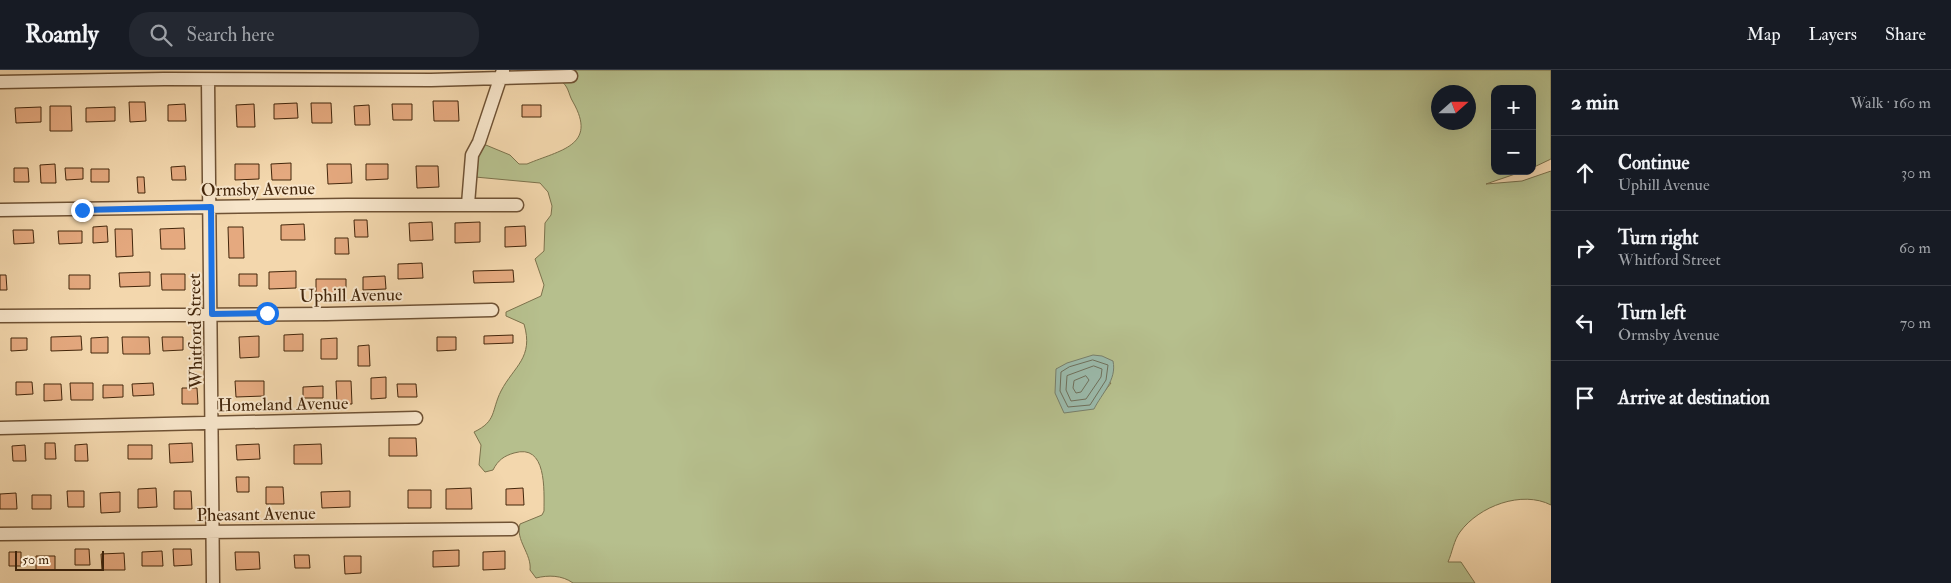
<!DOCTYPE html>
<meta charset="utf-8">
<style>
body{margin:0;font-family:"IM FELL Double Pica",serif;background:#242831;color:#f1f3f6}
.controls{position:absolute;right:15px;top:15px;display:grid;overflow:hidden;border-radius:10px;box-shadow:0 5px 20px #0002}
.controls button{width:45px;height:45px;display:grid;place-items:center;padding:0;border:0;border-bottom:1px solid #363941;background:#171b24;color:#f1f3f6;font:25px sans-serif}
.compass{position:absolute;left:1431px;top:15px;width:45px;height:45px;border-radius:50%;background:#171b24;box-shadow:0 5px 20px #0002;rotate:69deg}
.scale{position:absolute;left:15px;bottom:12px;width:89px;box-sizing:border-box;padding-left:5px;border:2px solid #43260b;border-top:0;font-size:14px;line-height:18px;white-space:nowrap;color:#43260b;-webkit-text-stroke:4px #f7e5ca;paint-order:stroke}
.stop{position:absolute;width:15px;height:15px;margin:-11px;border:4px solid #1a73e8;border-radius:50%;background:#fff}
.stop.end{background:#1a73e8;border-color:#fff;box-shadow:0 1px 5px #0008}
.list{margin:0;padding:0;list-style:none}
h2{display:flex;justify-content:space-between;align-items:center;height:65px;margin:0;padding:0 20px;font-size:21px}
h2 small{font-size:16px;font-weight:400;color:#9ea1a6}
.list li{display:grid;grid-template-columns:32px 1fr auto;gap:15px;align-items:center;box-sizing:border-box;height:75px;padding:0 20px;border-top:1px solid #363941}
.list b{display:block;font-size:19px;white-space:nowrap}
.list p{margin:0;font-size:16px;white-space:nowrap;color:#9ea1a6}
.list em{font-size:16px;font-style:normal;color:#9ea1a6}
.icon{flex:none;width:28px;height:28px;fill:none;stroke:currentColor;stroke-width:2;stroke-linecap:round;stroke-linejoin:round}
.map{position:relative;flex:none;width:1551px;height:513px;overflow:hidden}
header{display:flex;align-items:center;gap:30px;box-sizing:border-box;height:70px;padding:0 25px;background:#171b24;border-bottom:1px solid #363941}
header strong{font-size:24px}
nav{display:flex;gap:28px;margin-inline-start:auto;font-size:18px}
.search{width:350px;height:45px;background:#242831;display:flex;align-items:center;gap:12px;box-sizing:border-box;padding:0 18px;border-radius:20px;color:#9ea1a6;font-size:19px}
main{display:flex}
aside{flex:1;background:#171b24}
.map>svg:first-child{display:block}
.green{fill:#b6bf8d;stroke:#7c724c;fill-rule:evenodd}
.water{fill:#9bbaab;stroke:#787f6b}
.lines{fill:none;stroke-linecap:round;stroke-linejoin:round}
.shore{stroke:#6f705b;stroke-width:1}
.building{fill:#e5a97f;stroke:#43260b}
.minor-casing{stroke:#6f5234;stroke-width:15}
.minor{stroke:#f7e5ca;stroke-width:12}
.route{stroke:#1a73e8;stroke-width:6}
.labels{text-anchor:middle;stroke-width:4;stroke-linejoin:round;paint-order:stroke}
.street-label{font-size:18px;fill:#43260b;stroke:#f7e5ca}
</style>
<header>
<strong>Roamly</strong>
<div class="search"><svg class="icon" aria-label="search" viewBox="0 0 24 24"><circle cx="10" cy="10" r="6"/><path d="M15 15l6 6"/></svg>Search here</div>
<nav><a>Map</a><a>Layers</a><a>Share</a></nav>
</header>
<main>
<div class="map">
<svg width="1551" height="513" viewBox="0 0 1551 513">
<rect width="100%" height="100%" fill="#f3d7ad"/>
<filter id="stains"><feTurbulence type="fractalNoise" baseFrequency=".004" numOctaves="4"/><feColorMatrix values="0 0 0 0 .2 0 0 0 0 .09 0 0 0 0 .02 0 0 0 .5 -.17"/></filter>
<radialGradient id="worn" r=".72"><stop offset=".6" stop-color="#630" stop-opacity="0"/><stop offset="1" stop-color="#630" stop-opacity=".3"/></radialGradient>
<path class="green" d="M566 0H1551V89L1532 98V19H1495V101H1524L1486 114 1522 111 1551 101V435C1522 420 1479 436 1460 462 1454 470 1452 483 1448 492H1461L1475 513H573C562 505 548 505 536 508L530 500C532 484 515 470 520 454L542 445 544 441C544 420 547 373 514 383 504 386 498 390 493 400L485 402 479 395 481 375 474 362C497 351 491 341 501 321 514 296 534 288 524 254L506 246V242L541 226 544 215 535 189 544 181 545 153 551 145 552 136 548 122 540 113 475 107 472 92 481 73 510 85 519 94H527C560 80 598 76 573 32 568 24 569 15 559 10ZM1438 22H1468V52H1438ZM1056 299 1111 313 1100 327Z"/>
<path class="water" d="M1093 285 1102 286 1113 291C1117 310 1102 323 1094 339L1064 343 1055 323 1056 299 1067 293Z"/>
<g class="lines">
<path class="shore" d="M1093 290 1108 295 1106 310 1090 335 1068 337 1060 321 1061 302 1069 297Z
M1094 296 1102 299 1101 307 1086 329 1071 331 1066 320 1067 306Z
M1086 306 1089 310 1081 322 1076 323 1073 318 1074 311Z"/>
</g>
<path class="building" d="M433 31H458L459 51H434Z
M129 32H145L146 51 130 52Z
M297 33 298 48 274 49V34Z
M311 33H331L332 53H312Z
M185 34 186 51H168V35Z
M254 34 255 57H237L236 35Z
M392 34H412V50H393Z
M369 35 370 55H355L354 36Z
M522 35H541V47H522Z
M50 36H71L72 61H50Z
M41 37V52L16 53 15 38Z
M115 37V51L86 52V38Z
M291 93V110H272L271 94Z
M55 94 56 113H41L40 95Z
M235 94H259V109L235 110Z
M327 94H351L352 113 328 114Z
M366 94H388V109L366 110Z
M185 96 186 110H172L171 97Z
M416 96H438L439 117 417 118Z
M14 98H28L29 112H14Z
M65 98H83V109L66 110Z
M91 99H109V112H91Z
M137 107H144L145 123H138Z
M354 150H367L368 167H355Z
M432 152 433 170 410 171 409 153Z
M480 152V172L455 173V153Z
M304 154 305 170H281V155Z
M107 156 108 172 93 173V157Z
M525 156 526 176 505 177V157Z
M228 157H243L244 188H229Z
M184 158 185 179H161L160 159Z
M115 159H132L133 186 116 187Z
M13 160H33L34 173 14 174Z
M58 161H82V173L59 174Z
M335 168H348L349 184H335Z
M422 193 423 208 398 209V194Z
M513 200 514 212 474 213 473 201Z
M296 201V218L269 219V202Z
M150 202V216L120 217 119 203Z
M161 204H185V220H162Z
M239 204H257V216H239Z
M0 205H6L7 220H0Z
M69 205H90V219H69Z
M385 206 386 219 363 220V207Z
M316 209H346V223L316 224Z
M303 264V281H284V265Z
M513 265V273L484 274V266Z
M81 266 82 280 51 281V267Z
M259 266V287L240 288 239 267Z
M108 267V283H91V268Z
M122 267H149L150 284H123Z
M162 267H183V280L163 281Z
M437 267H456V280L437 281Z
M11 268H27V280L11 281Z
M337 268V289H321V269Z
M369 275 370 296H358V276Z
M386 307V328L371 329V308Z
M235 311H264V326L236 327Z
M336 311H351L352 334H337Z
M16 312H32L33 324 16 325Z
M70 313H93V330H71Z
M153 313 154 325 133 326 132 314Z
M44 314H61L62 330 44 331Z
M397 314H416L417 327H398Z
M103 315H123V327L103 328Z
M323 316V328H303V317Z
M182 318H197L198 334H182Z
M389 368H416L417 386H389Z
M45 373H55L56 389H45Z
M192 373 193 392 170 393 169 374Z
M87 374 88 391H75V375Z
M259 374 260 389 237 390 236 375Z
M321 374 322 394H294V375Z
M25 375 26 391H13L12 376Z
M128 375H152V389H128Z
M236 407H249V422H237Z
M266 417H283L284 434H266Z
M156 418 157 437 138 438V419Z
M471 418 472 439H446V419Z
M523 418 524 435H506V419Z
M408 420H431V438H408Z
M67 421H84V437H68Z
M174 421H191L192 439H174Z
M350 421V437L322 438 321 422Z
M120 422V442L101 443 100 423Z
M16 423 17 439H0V424Z
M32 425H51V439H32Z
M75 479H89L90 495H75Z
M173 479H191L192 495 174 496Z
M459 480V496L433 497V481Z
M162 481 163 496H142V482Z
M505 481V499L483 500V482Z
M9 482H21V496H9Z
M235 482H259L260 499 236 500Z
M124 483 125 500H102L101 484Z
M294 485H309L310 498H295Z
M36 486H55V500H36Z
M344 486H361V503L345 504Z"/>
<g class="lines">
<g class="minor-casing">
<path id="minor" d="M208 10 213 513
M0 12 164 9 431 10 571 6
M468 134 472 85 479 72 503 0
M0 140 347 135H517
M0 246 327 244 492 240
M0 358 416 348
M0 464 512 459"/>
</g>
<use href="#minor" class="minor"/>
</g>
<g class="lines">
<path class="route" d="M82 140 211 137 212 244 267 243"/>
</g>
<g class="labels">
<g class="street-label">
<text transform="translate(258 119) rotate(-1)" y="6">Ormsby Avenue</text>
<text transform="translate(351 225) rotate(-1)" y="6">Uphill Avenue</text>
<text transform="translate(195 261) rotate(-91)" y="6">Whitford Street</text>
<text transform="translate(283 334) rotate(-1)" y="6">Homeland Avenue</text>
<text transform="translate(256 444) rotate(-1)" y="6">Pheasant Avenue</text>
</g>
</g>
<rect width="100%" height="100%" filter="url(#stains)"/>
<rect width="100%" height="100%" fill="url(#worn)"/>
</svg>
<div class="controls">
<button>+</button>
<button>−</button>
</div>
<svg class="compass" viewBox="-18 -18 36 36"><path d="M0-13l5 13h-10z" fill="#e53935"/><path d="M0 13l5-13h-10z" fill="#9ea1a6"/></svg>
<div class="scale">50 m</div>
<div class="stop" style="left:267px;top:243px"></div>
<div class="stop end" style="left:82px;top:140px"></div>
</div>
<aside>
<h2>2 min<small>Walk · 160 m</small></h2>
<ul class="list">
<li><svg class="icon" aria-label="ahead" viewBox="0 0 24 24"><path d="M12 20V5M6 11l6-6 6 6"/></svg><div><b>Continue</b><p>Uphill Avenue</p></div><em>30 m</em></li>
<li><svg class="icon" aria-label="right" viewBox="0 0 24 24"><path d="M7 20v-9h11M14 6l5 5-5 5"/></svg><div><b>Turn right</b><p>Whitford Street</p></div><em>60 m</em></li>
<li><svg class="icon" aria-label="left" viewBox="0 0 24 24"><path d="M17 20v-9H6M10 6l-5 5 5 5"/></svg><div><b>Turn left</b><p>Ormsby Avenue</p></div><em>70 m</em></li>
<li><svg class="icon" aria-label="arrive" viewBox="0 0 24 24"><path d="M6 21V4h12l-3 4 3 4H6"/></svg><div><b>Arrive at destination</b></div></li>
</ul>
</aside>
</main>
